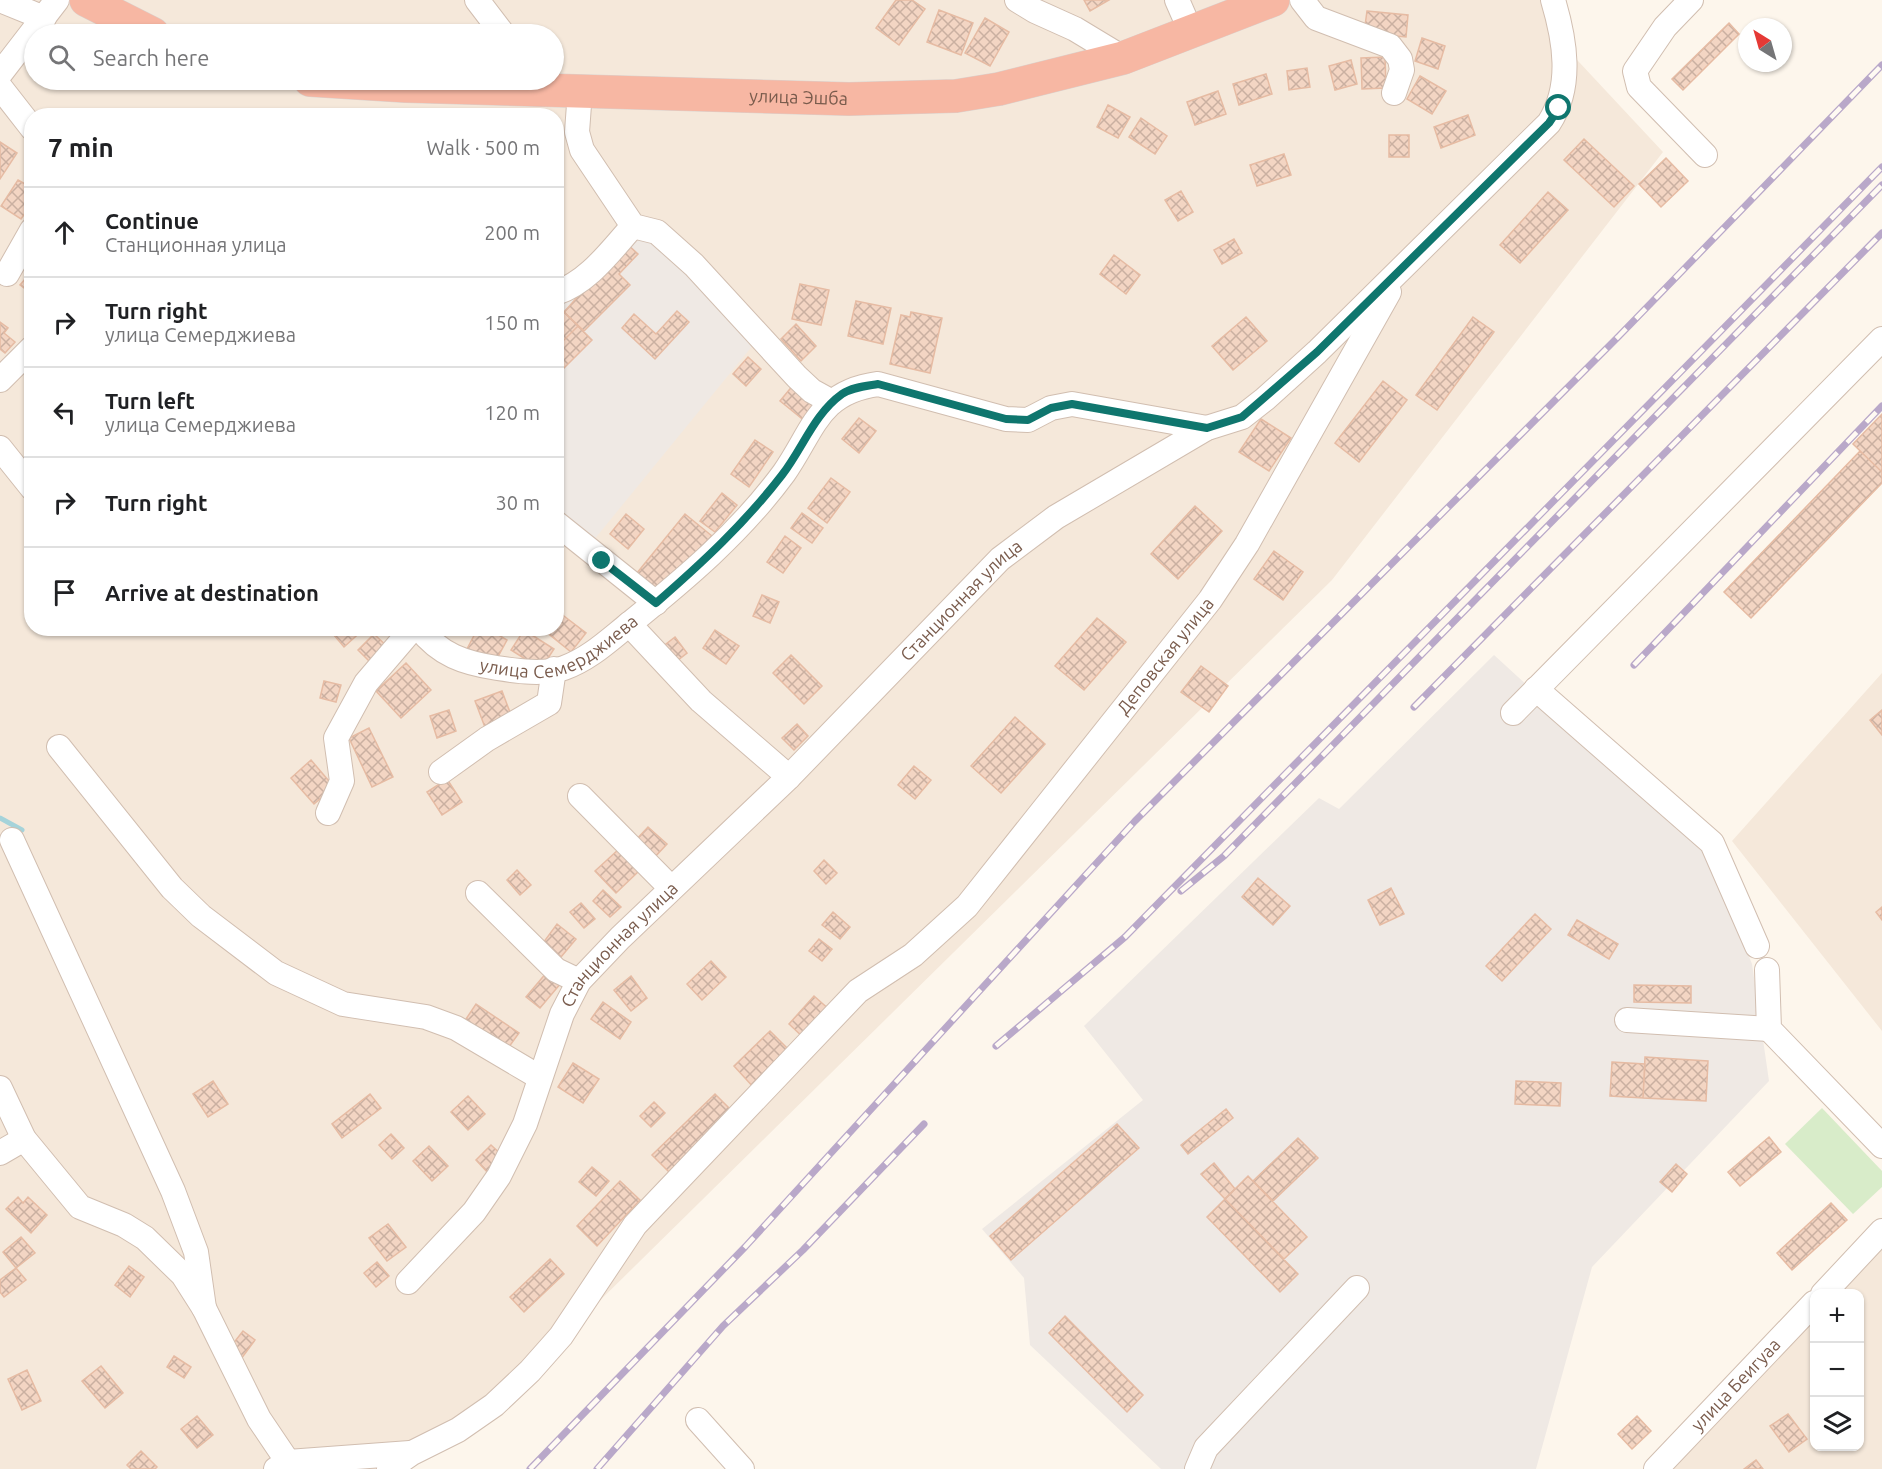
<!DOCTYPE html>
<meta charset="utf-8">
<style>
body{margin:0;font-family:Ubuntu,sans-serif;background:#f6f6f6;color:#202124}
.controls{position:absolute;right:18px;bottom:18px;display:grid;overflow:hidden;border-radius:12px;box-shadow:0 2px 4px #0004}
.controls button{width:54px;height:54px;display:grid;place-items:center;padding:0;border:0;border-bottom:2px solid #e0e0e0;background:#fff;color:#202124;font:30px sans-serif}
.compass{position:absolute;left:1738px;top:18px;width:54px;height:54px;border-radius:50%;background:#fff;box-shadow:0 2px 4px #0004;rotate:323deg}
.stop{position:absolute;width:18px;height:18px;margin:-14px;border:4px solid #0f766e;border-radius:50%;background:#fff}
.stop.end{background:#0f766e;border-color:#fff;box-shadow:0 2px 6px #0008}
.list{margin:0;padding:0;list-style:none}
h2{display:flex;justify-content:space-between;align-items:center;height:78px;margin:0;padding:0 24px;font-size:26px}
h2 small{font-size:20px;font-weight:400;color:#757577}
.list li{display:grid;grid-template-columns:39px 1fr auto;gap:18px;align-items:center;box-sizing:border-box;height:90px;padding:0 24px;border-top:2px solid #e0e0e0}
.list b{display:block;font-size:22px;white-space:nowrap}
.list p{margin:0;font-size:20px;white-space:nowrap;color:#757577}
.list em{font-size:20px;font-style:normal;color:#757577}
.icon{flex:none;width:33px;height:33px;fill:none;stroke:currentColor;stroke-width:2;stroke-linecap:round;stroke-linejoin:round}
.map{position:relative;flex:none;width:1882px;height:1469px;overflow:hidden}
.search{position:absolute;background:#fff;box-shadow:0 2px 4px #0004;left:24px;top:24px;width:540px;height:66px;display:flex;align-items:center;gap:15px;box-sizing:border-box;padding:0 21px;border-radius:33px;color:#757577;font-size:22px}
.panel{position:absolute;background:#fff;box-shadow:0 2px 4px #0004;left:24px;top:108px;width:540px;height:528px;border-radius:24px}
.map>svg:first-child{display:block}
.residential{fill:#f5e8da;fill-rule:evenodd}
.industrial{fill:#efe9e4}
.garden{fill:#d8ecc9}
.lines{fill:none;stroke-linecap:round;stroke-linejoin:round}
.stream{stroke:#a5d3da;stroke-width:5}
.building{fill:url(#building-cross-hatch);stroke:#e6bba3;stroke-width:1.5}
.minor-casing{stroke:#d1beb0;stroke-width:26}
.highway-casing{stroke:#dad1cd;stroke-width:34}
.minor{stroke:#fff;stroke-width:24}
.highway{stroke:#f7b7a3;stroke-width:33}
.rail-casing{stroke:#b9a8c9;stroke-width:7}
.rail{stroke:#fffaf3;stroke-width:4.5;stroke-dasharray:14;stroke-linecap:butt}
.route{stroke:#0f766e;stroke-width:8}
.labels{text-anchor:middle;stroke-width:6;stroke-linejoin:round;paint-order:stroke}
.street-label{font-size:18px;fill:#7a5c4d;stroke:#fffaf3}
</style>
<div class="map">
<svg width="1882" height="1469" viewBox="0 0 1882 1469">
<defs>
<pattern id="building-cross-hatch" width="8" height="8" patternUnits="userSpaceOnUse" patternTransform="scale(1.5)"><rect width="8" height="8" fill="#f3d5c3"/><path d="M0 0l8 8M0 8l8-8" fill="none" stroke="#cab0a1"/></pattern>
</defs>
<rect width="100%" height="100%" fill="#fdf6ec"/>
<path class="residential" d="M0 0H1540L1551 32 1663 152 1332 580 573 1327 405 1469H0ZM34 34H554V80H34ZM32 116H556V628H32Z
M1882 673V1031L1732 841Z
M1882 1222V1469H1646ZM1814 1294H1860V1446H1814Z"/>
<path class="industrial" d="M637 220 758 339 593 541 557 513 556 306Z
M1494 655 1706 849 1752 964 1769 1081 1592 1267 1536 1469H1161L1030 1345 1024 1278 982 1229 1143 1100 1084 1026 1319 798 1339 809Z"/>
<path class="garden" d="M1822 1108 1882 1171V1187L1853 1214 1785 1144Z"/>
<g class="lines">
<path class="stream" d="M0 818 22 830"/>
</g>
<path class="building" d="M896 0H912L925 9 899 45 876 28Z
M1084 0H1109L1090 11Z
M939 10 973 23 961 55 927 42Z
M1367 11 1408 15 1406 37 1364 33Z
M985 18 1009 32 990 66 965 53Z
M1729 23 1739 34 1683 90 1672 79Z
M1422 38 1445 46 1438 69 1415 61Z
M1385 57 1386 88 1362 89 1361 58Z
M1351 60 1357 84 1335 90 1329 66Z
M1307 68 1310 87 1289 90 1287 71Z
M1266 74 1272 94 1239 105 1233 84Z
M1420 76 1446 91 1432 114 1407 99Z
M1218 91 1226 114 1195 125 1187 102Z
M1108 105 1130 117 1118 138 1097 127Z
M1468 115 1475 135 1441 148 1434 127Z
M1141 118 1167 136 1155 154 1129 137Z
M1389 135H1409V157H1389Z
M1584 139 1634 186 1614 207 1564 160Z
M0 142 17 153 0 179Z
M1284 154 1291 175 1257 186 1250 165Z
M1666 158 1688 181 1661 207 1639 184Z
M18 180 32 188V203L21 219 1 206Z
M1181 191 1193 212 1178 221 1165 200Z
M1548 192 1568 210 1520 263 1500 245Z
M1234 239 1242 253 1222 264 1214 250Z
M626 243 638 254 619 274 630 285 584 331 564 312Z
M1114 255 1140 275 1126 294 1100 274Z
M32 271V294L20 285Z
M800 284 829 290 821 325 792 319Z
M856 301 891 308 883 344 848 336Z
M677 311 689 322 655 359 622 328 634 314 656 334Z
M564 312 578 326 556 348V319Z
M911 312 942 318 930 373 890 364 901 315 910 317Z
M1246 317 1267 341 1233 370 1212 346Z
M1473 317 1494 332 1437 410 1416 395Z
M0 322 8 328 4 333 15 342 5 353 0 349Z
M796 324 816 346 801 361 781 339Z
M578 326 592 340 560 372 556 369V348Z
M748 357 761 369 746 386 733 374Z
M1383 381 1407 400 1359 462 1335 443Z
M794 384 820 405 806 422 780 401Z
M1882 414V472L1853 444Z
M859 418 876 431 859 453 842 439Z
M1261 419 1291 438 1269 471 1239 452Z
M755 440 773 452 749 487 731 474Z
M1860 451 1882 472V483L1751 618 1724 592Z
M831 478 850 492 827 523 808 508Z
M722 493 737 505 715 532 700 521Z
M1195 506 1222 531 1178 579 1151 554Z
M802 513 823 528 812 543 791 528Z
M626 514 644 529 628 549 610 534Z
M685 514 712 536 663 594 637 573Z
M785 536 801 548 783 573 767 562Z
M1274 551 1303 572 1283 600 1254 579Z
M762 595 779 602 770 623 753 616Z
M560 613 586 633 571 652 545 631 556 628V617Z
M1097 618 1126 642 1084 690 1055 666Z
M328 628H365L344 647Z
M478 628H487L507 640 494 664 467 649Z
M524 630 554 649 541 669 511 650Z
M715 630 739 646 726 664 703 648Z
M374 634 392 651 376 668 358 650Z
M675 637 687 653 673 664 661 648Z
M791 655 822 686 804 704 773 673Z
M406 663 431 690 401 718 376 691Z
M1201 666 1228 686 1209 712 1181 692Z
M324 681 341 685 336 702 320 698Z
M502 691 511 715 486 730 475 701Z
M449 710 456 731 437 738 430 716Z
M1882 710V735L1870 720Z
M1015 717 1045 744 1001 793 971 766Z
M797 724 808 736 794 750 782 738Z
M369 728 393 777 372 787 349 738Z
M311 760 334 787 314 804 291 778Z
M914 766 931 780 915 799 898 785Z
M447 779 462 802 442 815 427 792Z
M648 827 667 844 654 858 635 841Z
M619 849 639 871 616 893 595 871Z
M824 860 837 873 826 884 814 871Z
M517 870 531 885 520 895 507 880Z
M1258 878 1290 906 1273 925 1242 897Z
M1391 888 1404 914 1380 925 1368 900Z
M603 890 621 907 610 917 593 901Z
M581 903 595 919 584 928 570 912Z
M1882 907V920L1876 912Z
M833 912 850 927 840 939 822 925Z
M1535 914 1551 929 1502 981 1486 966Z
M1577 920 1618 944 1609 959 1568 935Z
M557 924 576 939 561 957 543 943Z
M819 939 832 949 822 961 809 951Z
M711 961 726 977 702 1000 687 984Z
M547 972 561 983 540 1008 526 997Z
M631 976 647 998 631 1011 614 990Z
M1634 985 1691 986V1003L1634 1002Z
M814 996 831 1011 805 1039 789 1024Z
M603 1002 631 1022 620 1039 591 1019Z
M476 1004 519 1033 506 1051 464 1022Z
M770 1031 792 1053 755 1089 734 1066Z
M1645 1057 1708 1061 1706 1101 1643 1098Z
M1612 1062 1645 1064 1643 1098 1610 1096Z
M573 1063 599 1079 583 1103 558 1087Z
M213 1081 228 1104 208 1117 193 1094Z
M1516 1081 1561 1083 1560 1106 1515 1104Z
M370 1094 381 1108 342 1138 332 1124Z
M715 1094 732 1111 669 1172 652 1155Z
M468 1096 485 1114 468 1130 451 1112Z
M654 1102 665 1113 651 1127 640 1116Z
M1226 1109 1233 1118 1188 1154 1181 1145Z
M1117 1124 1139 1148 1011 1260 990 1236Z
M391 1134 404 1148 392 1159 379 1145Z
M1769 1137 1781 1152 1740 1186 1728 1172Z
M1298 1138 1318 1158 1273 1201 1253 1181Z
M491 1145 504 1157 488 1173 476 1160Z
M429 1146 448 1166 432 1181 413 1161Z
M1214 1163 1235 1189 1225 1199 1201 1174Z
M1676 1164 1687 1174 1672 1192 1660 1182Z
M592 1167 609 1181 596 1196 579 1182Z
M1248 1176 1307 1237 1284 1259 1225 1199Z
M620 1181 640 1200 597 1246 577 1226Z
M18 1197 23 1203 28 1197 47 1215 31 1233 6 1209Z
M1225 1199 1298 1274 1280 1292 1207 1217Z
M1831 1203 1847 1220 1792 1270 1777 1253Z
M388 1224 406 1247 387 1261 369 1238Z
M21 1237 35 1253 16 1268 3 1252Z
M550 1259 564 1274 524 1312 510 1297Z
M377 1262 389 1276 376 1287 364 1273Z
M129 1266 144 1277 130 1297 115 1285Z
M16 1268 26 1280 4 1297 0 1292V1280Z
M1065 1316 1143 1395 1127 1412 1049 1333Z
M243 1331 255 1340 241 1359 228 1350Z
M174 1356 191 1367 184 1378 167 1367Z
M101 1366 123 1393 105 1408 82 1381Z
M27 1370 41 1401 22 1410 8 1379Z
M1788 1414 1807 1439 1789 1452 1770 1426Z
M197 1416 213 1435 197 1448 181 1429Z
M1637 1416 1651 1431 1632 1449 1618 1434Z
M141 1451 157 1467 155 1469H131L127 1465Z
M1756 1460 1763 1469H1744Z"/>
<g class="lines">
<g class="minor-casing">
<g id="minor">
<path d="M0 0 44 18"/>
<path d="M477 0 503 34"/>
<path d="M1017 0 1035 11 1075 29 1123 58"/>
<path d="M1177 0 1191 32"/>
<path d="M1302 0 1316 18 1390 46 1400 59 1402 70 1394 93"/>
<path d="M1691 0 1665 27 1635 71 1639 87 1705 155"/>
<path d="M0 74 57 0"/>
<path d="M0 87 32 128"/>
<path d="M580 91 577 132 582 150 633 226 657 232 694 265 797 377 812 391 832 402"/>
<path d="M7 274 32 230"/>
<path d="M556 293C589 282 611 250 633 226"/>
<path d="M0 380 32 348"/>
<path d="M0 448 32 488"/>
<path d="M556 523 656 603"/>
<path d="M629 624 701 701 789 777"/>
<path id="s1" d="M419 628C440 655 464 663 497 668 517 671 544 675 564 668 589 659 608 641 628 625 685 579 740 533 784 473 814 430 818 392 878 384L1006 419 1028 420 1051 408 1072 404 1207 428"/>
<path d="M1536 689 1712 843 1757 946"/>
<path d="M1513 713 1882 339"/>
<path d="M59 747 172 888 201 916 276 973 343 1004 426 1017 456 1028 539 1077"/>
<path d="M441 772 487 739 549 703 554 669"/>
<path d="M580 796 671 888"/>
<path d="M328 813 342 781 336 738 366 683 413 628"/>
<path d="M12 840 173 1191 196 1252 204 1308"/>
<path d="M478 893 556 970 579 981"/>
<path d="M1767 970 1769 1029 1882 1146"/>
<path d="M1627 1020 1769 1029"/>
<path d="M0 1088 24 1139 80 1207 124 1225 145 1238 183 1275 204 1308 259 1419 288 1462"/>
<path d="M0 1153 24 1139"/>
<path id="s2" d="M408 1282 474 1212 499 1176 525 1124 562 1014 579 981 620 938 789 777 1000 559 1056 517 1207 428 1242 417 1265 399 1317 352 1549 123C1573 86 1565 40 1553 0"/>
<path d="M1823 1294 1882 1231"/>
<path d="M698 1420 742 1469"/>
<path d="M276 1469 288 1462 410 1453"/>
<path id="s3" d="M389 1469 412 1453 458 1430 494 1405 530 1371 561 1336 635 1225 858 991 913 955 967 906 1210 600 1247 544 1389 292"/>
<path d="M1197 1469 1206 1448 1357 1288"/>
<path id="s4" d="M1656 1469 1814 1303"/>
</g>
</g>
<g class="highway-casing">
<g id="highway">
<path d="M86 0 153 34"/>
<path id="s5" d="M310 80 406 86 849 99 956 96 999 89 1123 58 1273 0"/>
</g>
</g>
<use href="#minor" class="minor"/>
<use href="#highway" class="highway"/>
<g class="rail-casing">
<path id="rail" d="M1634 665 1882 406
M1414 707 1882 233
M1181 891 1224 856 1882 185
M996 1046 1125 937 1882 167
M530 1469 745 1247 1135 821 1619 336 1882 65
M597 1469 723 1326 803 1250 924 1124"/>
</g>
<use href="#rail" class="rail"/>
</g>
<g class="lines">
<path class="route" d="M602 561 656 603C702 563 745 523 782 475 803 448 814 414 842 394 852 387 866 386 878 384L1006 419 1028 420 1051 408 1072 404 1207 428 1242 417 1317 352 1549 123 1559 108"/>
</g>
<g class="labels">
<g class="street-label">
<text dy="6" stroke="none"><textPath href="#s5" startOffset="489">улица Эшба</textPath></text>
<text dy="6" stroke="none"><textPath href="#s2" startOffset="891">Станционная улица</textPath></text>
<text dy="6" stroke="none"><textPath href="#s1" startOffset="159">улица Семерджиева</textPath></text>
<text dy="6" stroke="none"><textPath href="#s3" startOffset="1134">Деповская улица</textPath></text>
<text dy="6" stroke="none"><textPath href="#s2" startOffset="405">Станционная улица</textPath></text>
<text dy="6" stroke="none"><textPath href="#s4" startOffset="116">улица Беигуаа</textPath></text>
</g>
</g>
</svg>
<div class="controls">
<button>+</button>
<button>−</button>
<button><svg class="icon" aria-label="layers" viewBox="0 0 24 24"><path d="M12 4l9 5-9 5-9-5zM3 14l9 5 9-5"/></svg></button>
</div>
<svg class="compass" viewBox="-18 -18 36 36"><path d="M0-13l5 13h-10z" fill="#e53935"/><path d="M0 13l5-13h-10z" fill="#757577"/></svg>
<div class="stop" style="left:1559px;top:108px"></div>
<div class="stop end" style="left:602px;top:561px"></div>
<div class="search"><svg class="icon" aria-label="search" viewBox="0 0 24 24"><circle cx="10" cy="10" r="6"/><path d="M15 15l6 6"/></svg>Search here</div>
<section class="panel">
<h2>7 min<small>Walk · 500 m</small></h2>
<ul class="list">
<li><svg class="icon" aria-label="ahead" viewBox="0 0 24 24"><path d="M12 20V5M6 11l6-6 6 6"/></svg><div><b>Continue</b><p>Станционная улица</p></div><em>200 m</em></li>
<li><svg class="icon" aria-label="right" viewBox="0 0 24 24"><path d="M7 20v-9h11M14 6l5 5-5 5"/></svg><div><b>Turn right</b><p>улица Семерджиева</p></div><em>150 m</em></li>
<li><svg class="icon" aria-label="left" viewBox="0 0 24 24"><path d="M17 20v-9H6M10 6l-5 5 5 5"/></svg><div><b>Turn left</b><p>улица Семерджиева</p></div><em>120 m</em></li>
<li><svg class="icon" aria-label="right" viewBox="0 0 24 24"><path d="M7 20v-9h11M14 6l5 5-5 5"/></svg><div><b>Turn right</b></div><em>30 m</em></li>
<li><svg class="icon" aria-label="arrive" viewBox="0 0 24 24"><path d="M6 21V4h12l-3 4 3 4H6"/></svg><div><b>Arrive at destination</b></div></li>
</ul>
</section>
</div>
